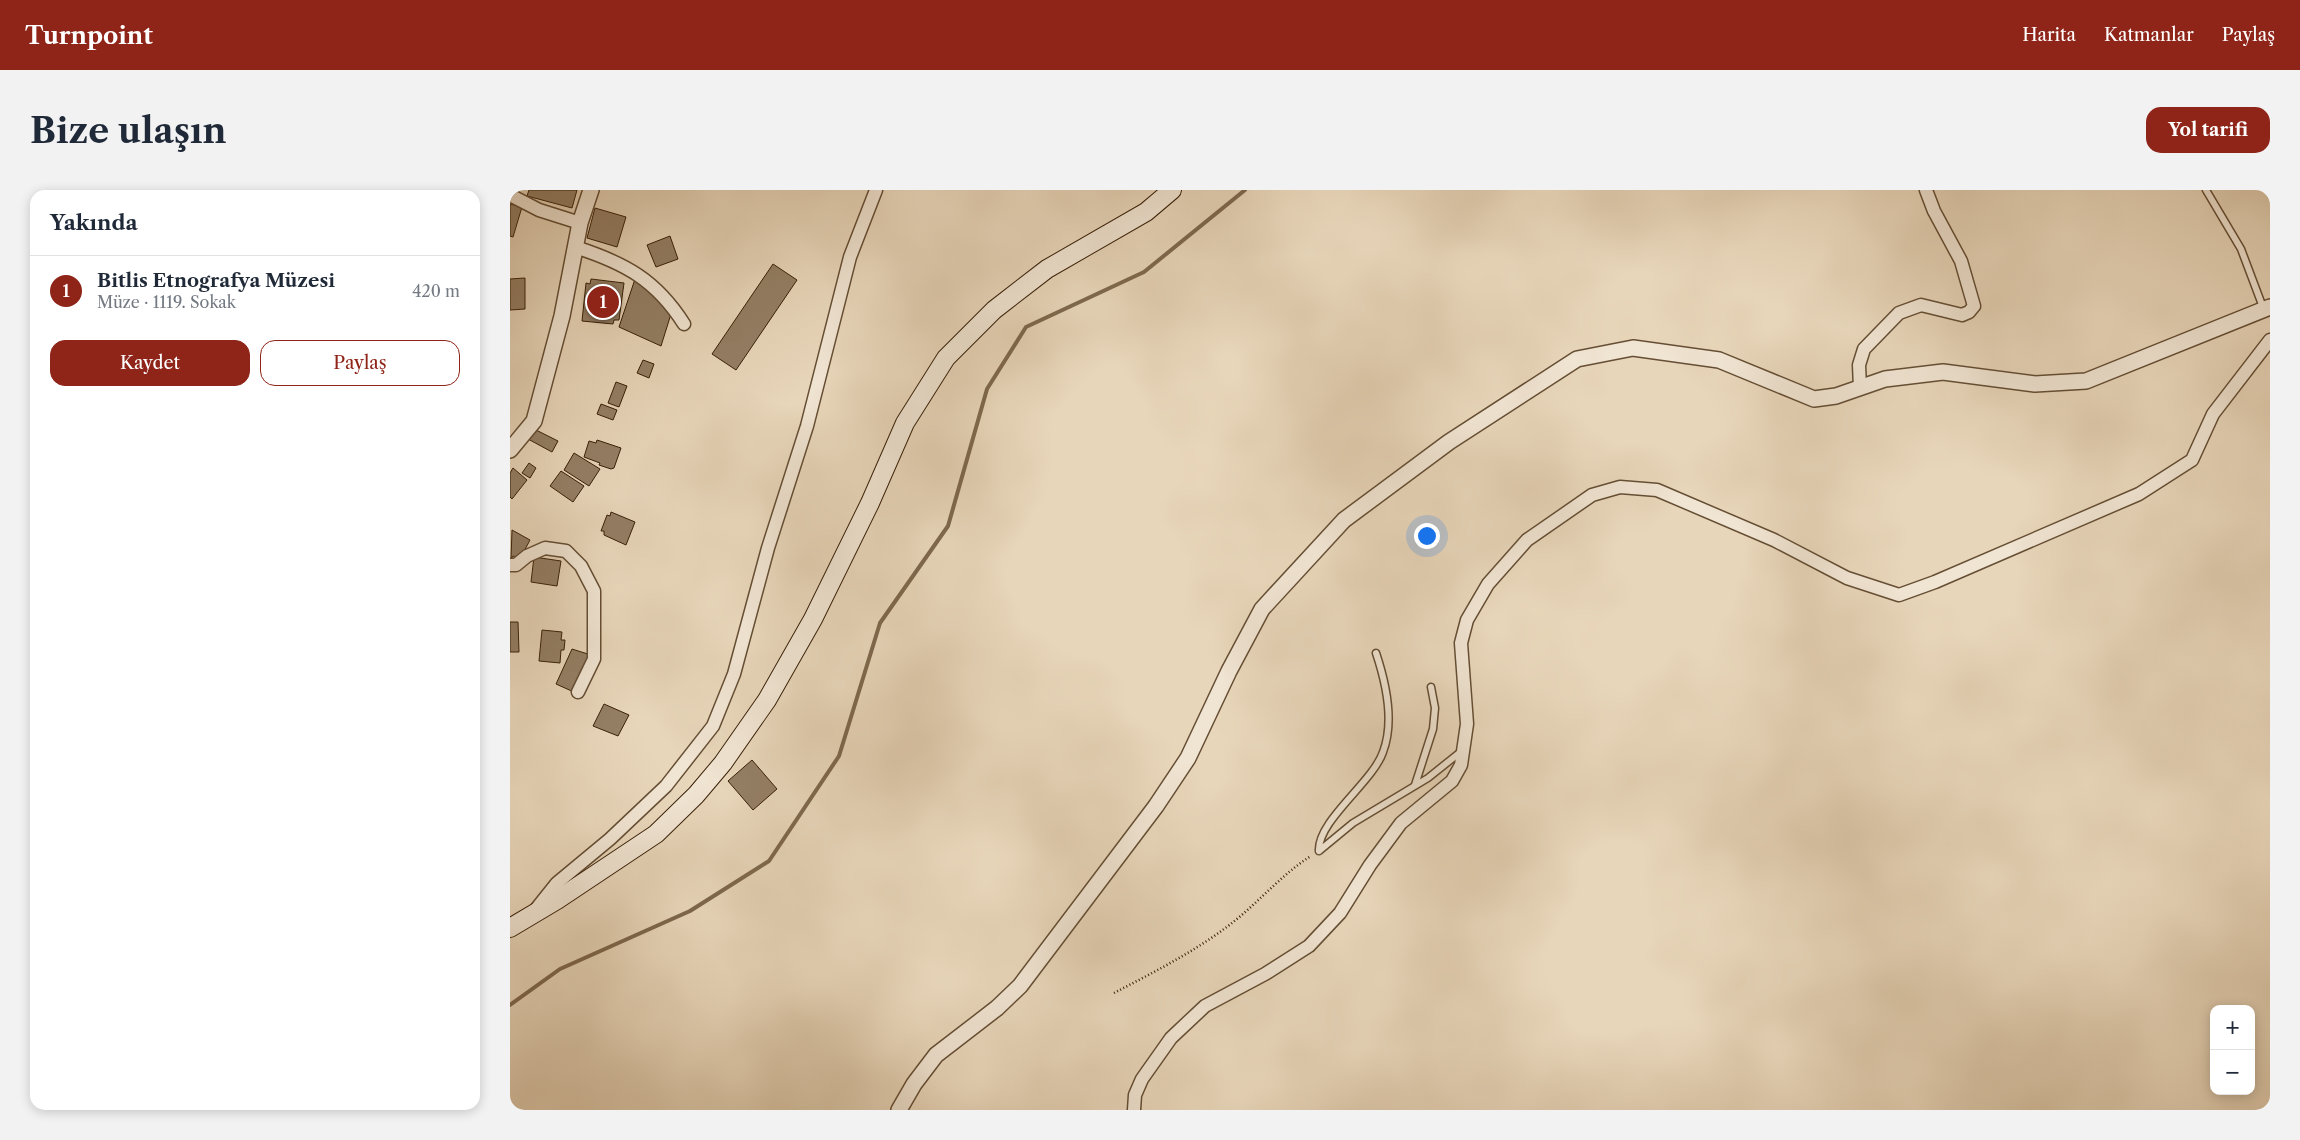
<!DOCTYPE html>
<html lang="tr">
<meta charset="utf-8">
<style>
body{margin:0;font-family:"Libre Caslon Text",serif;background:#f2f2f3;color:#1f2937}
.controls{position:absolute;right:15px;bottom:15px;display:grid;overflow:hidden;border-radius:10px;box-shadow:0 2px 12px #0003}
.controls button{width:45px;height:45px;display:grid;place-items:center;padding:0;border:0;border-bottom:1px solid #e0e1e3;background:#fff;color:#1f2937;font:25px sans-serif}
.you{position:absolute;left:916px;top:345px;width:18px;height:18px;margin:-12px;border:4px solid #fff;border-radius:50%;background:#1a73e8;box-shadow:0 0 0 8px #1a73e833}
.badge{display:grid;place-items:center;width:32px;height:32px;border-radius:50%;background:#8f2418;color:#fff;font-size:16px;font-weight:700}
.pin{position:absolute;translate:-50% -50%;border:2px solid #fff;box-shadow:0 1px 5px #0006}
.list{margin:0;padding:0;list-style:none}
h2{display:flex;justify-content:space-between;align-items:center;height:65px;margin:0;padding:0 20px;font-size:21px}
h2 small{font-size:16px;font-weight:400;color:#747a83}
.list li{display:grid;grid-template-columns:32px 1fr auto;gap:15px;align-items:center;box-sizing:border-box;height:70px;padding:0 20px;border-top:1px solid #e0e1e3}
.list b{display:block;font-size:19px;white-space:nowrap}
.list p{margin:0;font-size:16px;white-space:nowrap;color:#747a83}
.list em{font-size:16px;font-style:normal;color:#747a83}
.actions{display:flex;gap:10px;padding:15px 20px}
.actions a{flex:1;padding:11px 0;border:1px solid #8f2418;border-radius:15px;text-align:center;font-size:18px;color:#8f2418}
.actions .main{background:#8f2418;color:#fff}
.map{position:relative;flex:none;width:1760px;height:920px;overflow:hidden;border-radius:15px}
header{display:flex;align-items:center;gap:30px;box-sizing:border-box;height:70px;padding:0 25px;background:#8f2418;color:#fff}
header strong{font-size:24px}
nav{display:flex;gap:28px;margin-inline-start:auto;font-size:18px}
.intro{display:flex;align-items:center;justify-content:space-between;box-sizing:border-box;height:120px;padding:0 30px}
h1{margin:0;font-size:35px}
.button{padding:12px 22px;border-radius:15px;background:#8f2418;color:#fff;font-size:18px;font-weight:700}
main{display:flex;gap:30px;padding:0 30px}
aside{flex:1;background:#fff;border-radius:15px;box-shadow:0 2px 12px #0003}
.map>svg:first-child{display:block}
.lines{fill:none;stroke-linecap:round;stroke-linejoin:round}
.stream{stroke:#7e684e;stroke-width:4}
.building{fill:#947f65;stroke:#392008}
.service-casing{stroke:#654e34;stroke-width:9}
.minor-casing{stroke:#654e34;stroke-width:15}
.tertiary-casing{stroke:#654e34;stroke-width:18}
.secondary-casing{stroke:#392008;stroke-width:20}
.path{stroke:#392008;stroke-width:2.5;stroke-dasharray:1 2.5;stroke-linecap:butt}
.service{stroke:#f0e4d2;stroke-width:6}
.minor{stroke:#f0e4d2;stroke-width:12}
.tertiary{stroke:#f0e4d2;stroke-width:15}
.secondary{stroke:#f0e4d2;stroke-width:18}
</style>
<header>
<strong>Turnpoint</strong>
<nav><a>Harita</a><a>Katmanlar</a><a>Paylaş</a></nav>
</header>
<div class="intro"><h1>Bize ulaşın</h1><a class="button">Yol tarifi</a></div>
<main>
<aside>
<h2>Yakında<small></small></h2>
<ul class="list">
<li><span class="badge">1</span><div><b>Bitlis Etnografya Müzesi</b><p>Müze · 1119. Sokak</p></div><em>420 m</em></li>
</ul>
<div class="actions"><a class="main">Kaydet</a><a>Paylaş</a></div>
</aside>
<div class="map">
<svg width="1760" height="920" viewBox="0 0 1760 920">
<rect width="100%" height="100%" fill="#e8d6ba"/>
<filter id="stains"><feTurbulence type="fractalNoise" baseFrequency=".004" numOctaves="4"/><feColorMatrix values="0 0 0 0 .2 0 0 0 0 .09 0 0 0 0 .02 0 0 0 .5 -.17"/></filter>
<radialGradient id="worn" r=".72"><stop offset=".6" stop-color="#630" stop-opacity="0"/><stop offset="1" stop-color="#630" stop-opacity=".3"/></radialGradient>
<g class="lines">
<path class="stream" d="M0 815 50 779 180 721 259 671 329 566 370 433 438 336 477 199 516 137 634 82 735 0"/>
</g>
<path class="building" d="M19 0H67L62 18 17 6Z
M0 14 12 17 3 47 0 46Z
M85 18 116 27 107 57 77 48Z
M160 46 168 69 146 77 137 55Z
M263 74 287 90 226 180 202 164Z
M126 86 161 124 151 156 109 137Z
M15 88V119L0 120V89Z
M81 89 114 93 109 130H104L103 134 72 131 76 93 80 94Z
M133 170 144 174 139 188 127 183Z
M106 192 117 196 109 217 98 213Z
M91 214 107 220 103 230 87 224Z
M24 239 48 251 42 262 18 249Z
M87 250 111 258 104 278 101 279 89 275 90 273 74 267 79 251 86 253Z
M64 263 90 279 79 296 54 280Z
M19 273 26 278 20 288 12 283Z
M3 278 17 290 2 309 0 307V283Z
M51 281 74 296 63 312 40 296Z
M101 322 125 332 116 355 94 345V341H91L97 325 100 326Z
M2 340 20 350 11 367 7 368 3 366 1 369Z
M24 367 51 371 47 396 21 392Z
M0 432H8L9 462H0Z
M32 440 52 442 51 450H55L54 460H51L50 473 29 471Z
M62 459 81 465 66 503 46 494Z
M94 514 119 525 108 546 83 536Z
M242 570 267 599 243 620 218 591Z"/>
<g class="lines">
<g class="service-casing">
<path id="service" d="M1696 0 1731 59 1754 120
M905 595 923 539 925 518 921 497
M809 661C807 631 863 592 873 562 885 531 876 493 866 463
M809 661 843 633 918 588 953 560"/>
</g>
<g class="minor-casing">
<path id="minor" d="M0 5 29 20 70 33
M65 57C115 73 146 90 174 134
M1350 198 1349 175 1354 159 1389 123 1411 115 1452 125 1459 122 1464 116 1451 71 1424 21 1416 0
M0 375H6L17 366 35 358 56 361 71 376 84 401V469L68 502
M27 718 47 693 100 649 156 596 203 536 224 484 258 358 297 236 340 67 366 0
M624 920 625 905 632 889 661 848 695 816 755 784 799 756 830 723 860 675 891 633 942 591 951 575 957 534 951 453 957 430 978 394 1017 350 1082 305 1110 297 1147 300 1264 350 1337 388 1389 405 1425 392 1629 304 1682 270 1703 224 1760 150"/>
</g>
<g class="tertiary-casing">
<path id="tertiary" d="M0 260 24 231 52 126 70 33 81 0
M389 920 404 894 426 865 487 818 510 796 646 616 678 568 719 481 752 419 834 330 939 252 1067 169 1123 158 1209 170 1304 209 1326 206 1375 189 1433 182 1525 194 1576 191 1760 117"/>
</g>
<g class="secondary-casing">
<path id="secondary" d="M0 738 47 710 146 644 186 605 213 573 257 510 303 429 360 313 395 233 436 168 484 120 537 79 636 22 662 0"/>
</g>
<path class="path" d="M604 803C644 782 686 761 722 733 749 712 772 684 801 666"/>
<use href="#service" class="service"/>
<use href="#minor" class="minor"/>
<use href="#tertiary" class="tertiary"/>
<use href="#secondary" class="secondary"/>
</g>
<rect width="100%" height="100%" filter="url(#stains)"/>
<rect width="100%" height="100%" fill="url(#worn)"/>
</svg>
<div class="controls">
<button>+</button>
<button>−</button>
</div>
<div class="you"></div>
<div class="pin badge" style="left:93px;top:112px">1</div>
</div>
</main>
